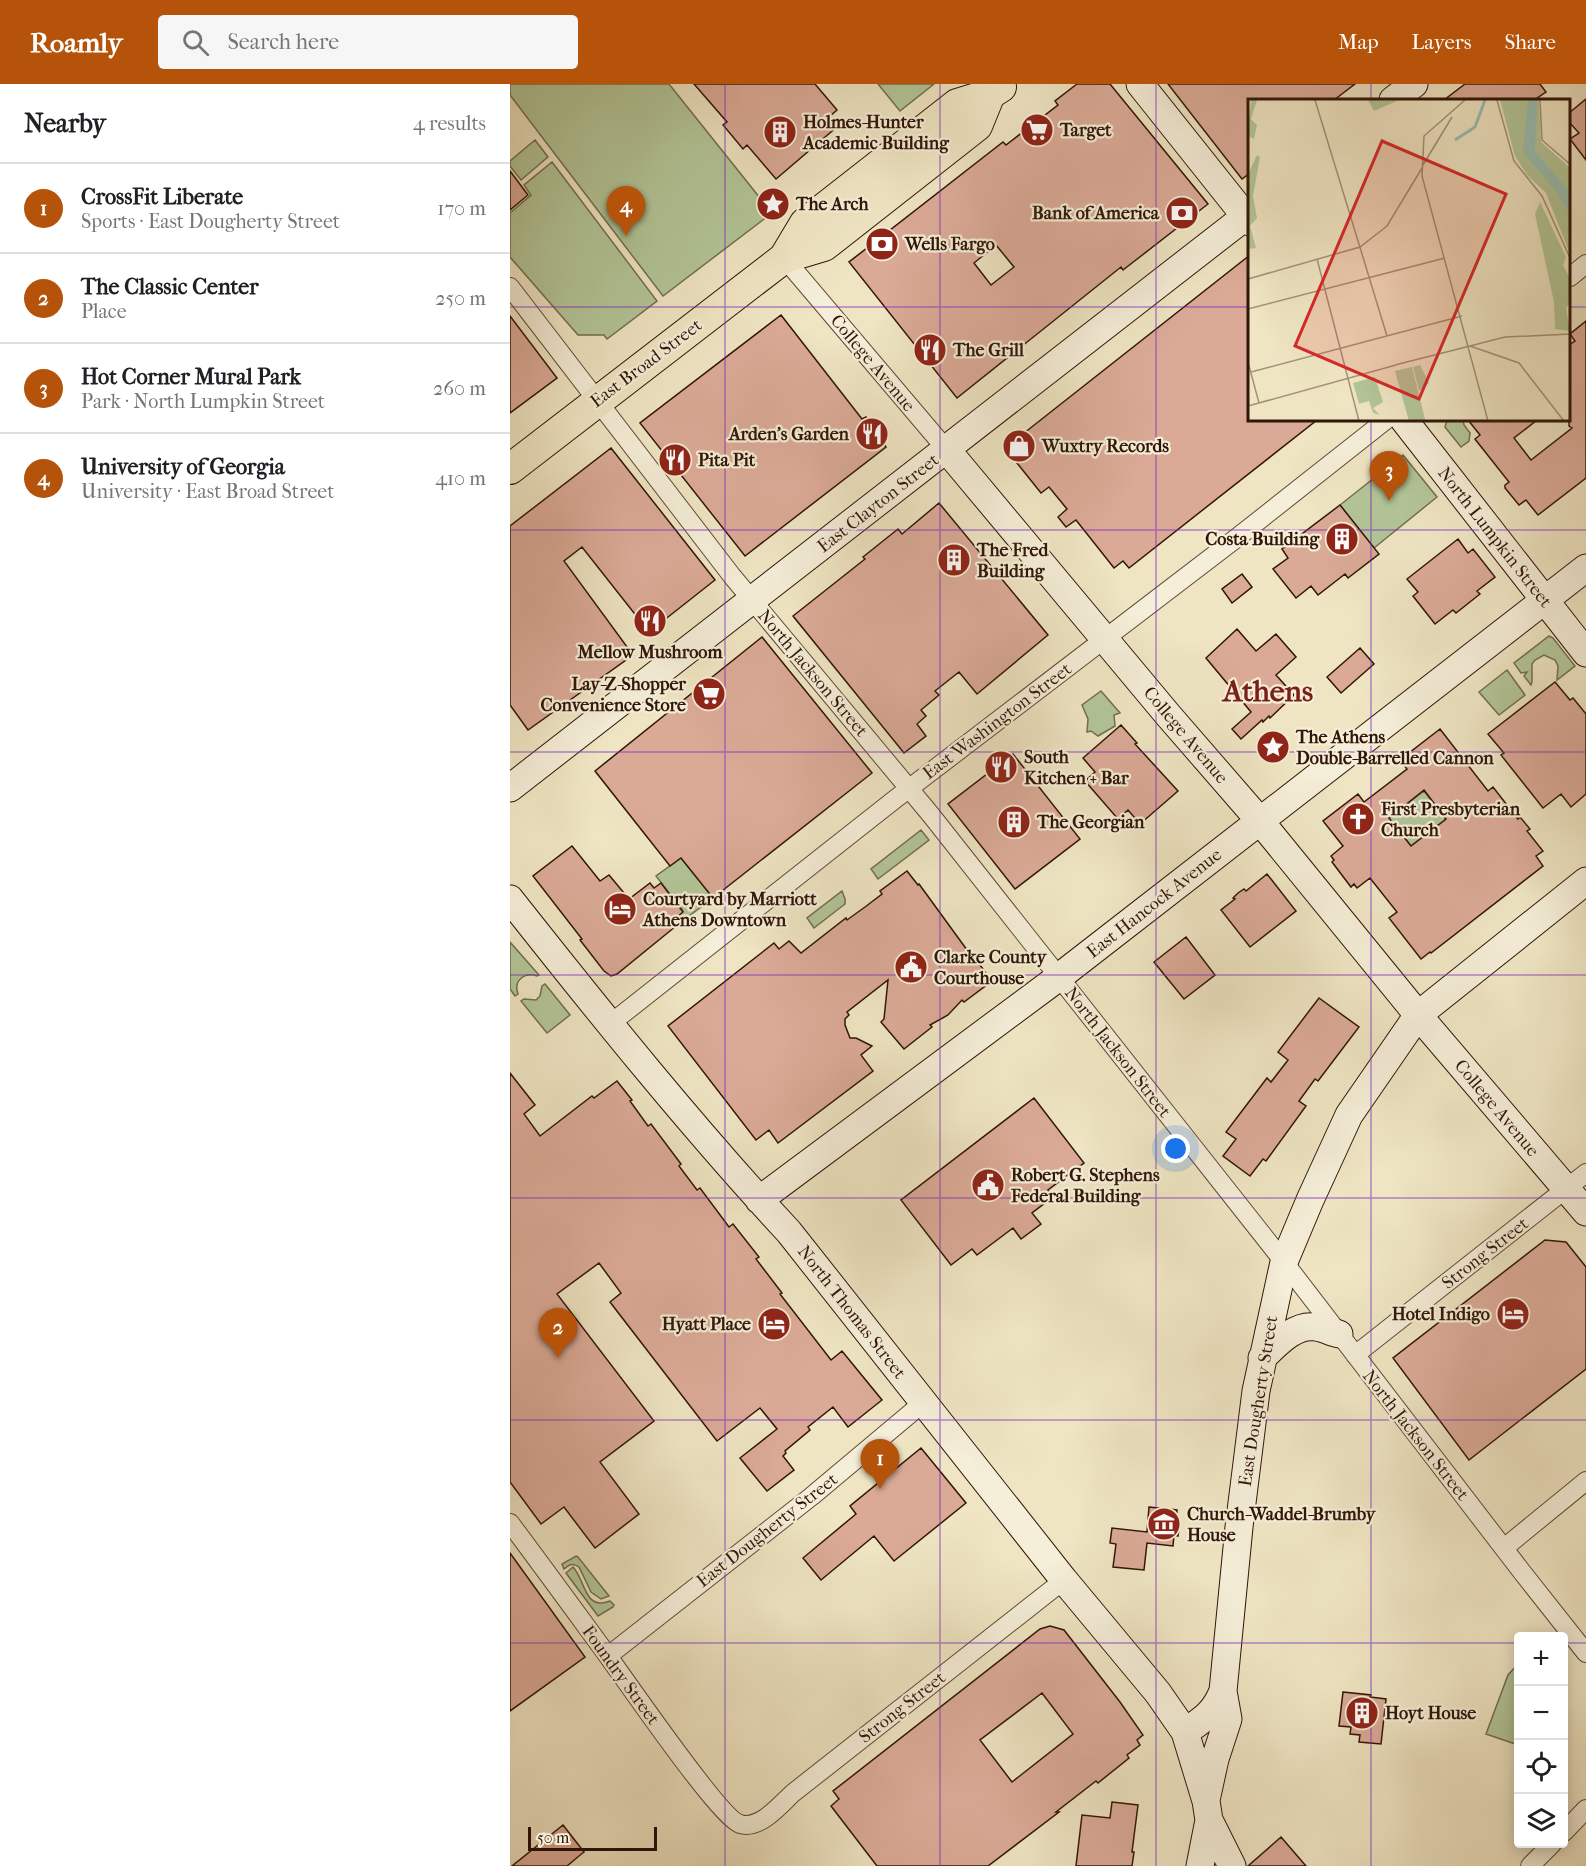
<!DOCTYPE html>
<meta charset="utf-8">
<style>
body{margin:0;font-family:"IM FELL French Canon",serif;background:#f6f6f6;color:#202124}
.controls{position:absolute;right:18px;bottom:18px;display:grid;overflow:hidden;border-radius:6px;box-shadow:0 3px 15px #0003}
.controls button{width:54px;height:54px;display:grid;place-items:center;padding:0;border:0;border-bottom:2px solid #e0e0e0;background:#fff;color:#202124;font:30px sans-serif}
.scale{position:absolute;left:18px;bottom:15px;width:129px;box-sizing:border-box;padding-left:6px;border:3px solid #301508;border-top:0;font-size:16px;line-height:21px;white-space:nowrap;color:#301508;-webkit-text-stroke:4px #f5eed8;paint-order:stroke}
.you{position:absolute;left:666px;top:1065px;width:21px;height:21px;margin:-15px;border:4px solid #fff;border-radius:50%;background:#1a73e8;box-shadow:0 0 0 9px #1a73e833}
.badge{display:grid;place-items:center;width:39px;height:39px;border-radius:50%;background:#b45309;color:#fff;font-size:20px;font-weight:700}
.pin{position:absolute;translate:-50% -50px;filter:drop-shadow(0 2px 3px #0008)}
.pin::after{content:'';position:absolute;top:32px;width:21px;height:18px;background:inherit;clip-path:polygon(0 0,100% 0,50% 100%)}
.list{margin:0;padding:0;list-style:none}
h2{display:flex;justify-content:space-between;align-items:center;height:78px;margin:0;padding:0 24px;font-size:26px}
h2 small{font-size:20px;font-weight:400;color:#757577}
.list li{display:grid;grid-template-columns:39px 1fr auto;gap:18px;align-items:center;box-sizing:border-box;height:90px;padding:0 24px;border-top:2px solid #e0e0e0}
.list b{display:block;font-size:22px;white-space:nowrap}
.list p{margin:0;font-size:20px;white-space:nowrap;color:#757577}
.list em{font-size:20px;font-style:normal;color:#757577}
.icon{flex:none;width:33px;height:33px;fill:none;stroke:currentColor;stroke-width:2;stroke-linecap:round;stroke-linejoin:round}
.map{position:relative;flex:none;width:1076px;height:1782px;overflow:hidden}
header{display:flex;align-items:center;gap:36px;box-sizing:border-box;height:84px;padding:0 30px;background:#b45309;color:#fff}
header strong{font-size:28px}
nav{display:flex;gap:33px;margin-inline-start:auto;font-size:21px}
.search{width:420px;height:54px;background:#f6f6f6;display:flex;align-items:center;gap:15px;box-sizing:border-box;padding:0 21px;border-radius:6px;color:#757577;font-size:22px}
main{display:flex}
aside{flex:1;background:#fff}
.map>svg:first-child{display:block}
.green{fill:#b3c698;stroke:#726e50;stroke-width:1.5}
.building{fill:#dbaa97;stroke:#301508;stroke-width:1.5;fill-rule:evenodd}
.lines{fill:none;stroke-linecap:round;stroke-linejoin:round}
.street-casing{stroke:#604937;stroke-width:20}
.secondary-casing{stroke:#301508;stroke-width:29}
.primary-casing{stroke:#301508;stroke-width:32}
.street{stroke:#f5eed8;stroke-width:18}
.secondary{stroke:#f5eed8;stroke-width:27}
.primary{stroke:#efe5c3;stroke-width:30}
.grid{fill:none;stroke:#7b2cbf;stroke-width:1.5;stroke-opacity:0.55}
.labels{text-anchor:middle;stroke-width:4.5;stroke-linejoin:round;paint-order:stroke}
.poi-label{font-size:18px;font-weight:bold;fill:#301508;stroke:#f5eed8;text-anchor:start}
.street-label{font-size:18px;fill:#301508;stroke:#f5eed8}
.town-label{font-size:30px;font-weight:bold;fill:#7a1f14;stroke:#f5eed8}
.inset-river{fill:none;stroke:#9abfb3;stroke-width:3}
.inset-road{fill:none;stroke:#a39278;stroke-width:1.5}
.view{fill:#d62828;fill-opacity:0.15;stroke:#d62828;stroke-width:3}
.inset-edge{fill:none;stroke:#301508;stroke-width:3}
</style>
<header>
<strong>Roamly</strong>
<div class="search"><svg class="icon" aria-label="search" viewBox="0 0 24 24"><circle cx="10" cy="10" r="6"/><path d="M15 15l6 6"/></svg>Search here</div>
<nav><a>Map</a><a>Layers</a><a>Share</a></nav>
</header>
<main>
<aside>
<h2>Nearby<small>4 results</small></h2>
<ul class="list">
<li><span class="badge">1</span><div><b>CrossFit Liberate</b><p>Sports · East Dougherty Street</p></div><em>170 m</em></li>
<li><span class="badge">2</span><div><b>The Classic Center</b><p>Place</p></div><em>250 m</em></li>
<li><span class="badge">3</span><div><b>Hot Corner Mural Park</b><p>Park · North Lumpkin Street</p></div><em>260 m</em></li>
<li><span class="badge">4</span><div><b>University of Georgia</b><p>University · East Broad Street</p></div><em>410 m</em></li>
</ul>
</aside>
<div class="map">
<svg width="1076" height="1782" viewBox="0 0 1076 1782">
<rect width="100%" height="100%" fill="#efe5c3"/>
<filter id="stains"><feTurbulence type="fractalNoise" baseFrequency=".00333" numOctaves="4"/><feColorMatrix values="0 0 0 0 .2 0 0 0 0 .09 0 0 0 0 .02 0 0 0 .5 -.17"/></filter>
<radialGradient id="worn" r=".72"><stop offset=".6" stop-color="#630" stop-opacity="0"/><stop offset="1" stop-color="#630" stop-opacity=".3"/></radialGradient>
<path class="green" d="M0 0H159L262 129 153 212 0 11Z
M368 0H424L390 27Z
M25 56 38 73 11 96 0 82V77Z
M42 78 147 217 97 255 94 251H68L0 173V129L21 111 14 101Z
M937 336H953L954 341 960 349 959 357 951 363 935 343Z
M893 371 927 413 864 464 830 421Z
M1039 552 1043 554 1065 582 1047 596 1048 582 1045 576 1034 571 1025 576 1022 580V598L1021 601 1014 592 1017 588 1011 589 1004 579Z
M997 586 1015 611 989 631 969 608Z
M591 607 610 629 604 631 605 642 588 652 581 647 577 648 578 635 572 621Z
M914 707 939 739 928 741 901 762 879 734Z
M411 746 419 756 368 795 361 785Z
M171 774 203 814 171 838 167 833 173 827 146 792Z
M332 807 335 815V820L304 844 297 834Z
M0 858 29 891 27 892C15 888 3 896 8 910L5 912 0 905Z
M35 900 60 931 37 949 11 917 14 915 26 916 30 912 32 902Z
M66 1472 68 1473 99 1512 91 1515 81 1508 69 1483C62 1478 59 1481 54 1485L52 1480Z
M63 1483C76 1497 74 1527 100 1517L104 1521 103 1523 88 1532 56 1489Z
M1008 1580V1661L976 1650 998 1591Z"/>
<path class="building" d="M184 0H305L327 26 319 33 328 42 266 95 237 61 233 65 213 41 217 38Z
M567 0H600L698 120 613 186 611 183 447 314 339 178 493 58 496 61 548 21 545 17ZM486 161 504 183 481 201 464 179Z
M658 0H845L824 16H740V89L732 95Z
M955 0H1030L1036 8 1024 16H934Z
M1076 15V76L1060 55 1069 49 1059 38V29Z
M0 87 18 111 0 126Z
M740 171V336H807L619 484 613 477 604 484 566 436 556 443 548 433 557 425 539 403 531 409 495 364Z
M271 231 352 335 356 333 374 356 372 357 376 363 235 472 130 339Z
M0 232 47 294 0 329Z
M1076 237V394L1028 431 1016 416 1009 421 995 404V401L999 398 965 355 970 351 958 336H1027L1004 354 1021 376 1062 344 1059 342V261L1065 257 1060 250Z
M101 364 205 496 139 548 72 463 54 477 123 571 18 646 0 621V442Z
M429 419 538 551 467 610 449 588 425 607 429 611 411 626 416 632 407 640 416 652 394 669 283 532 355 475 353 473 388 445 392 450Z
M830 421 869 470 838 494 835 490 808 511 801 502 786 514 763 485 778 474 772 465Z
M948 455 958 469 963 465 985 493 967 507 970 510 946 529 943 526 925 540 903 512 908 508 897 495Z
M732 490 742 503 722 519 712 505Z
M727 545 746 567 766 550 786 573 766 591 784 611 760 634 759 632 753 638 752 636 731 655 722 645 741 628 696 574Z
M252 553 362 689 203 814 171 774 160 782 85 687Z
M850 564 864 580 831 609 817 593Z
M1045 598 1060 616 1063 614 1076 630V710L1061 723 1051 710 1033 724 991 671 994 669 978 650Z
M611 641 627 659 625 660 668 707 630 740 618 726 608 735 575 697 585 688 573 674Z
M930 645 978 707 983 703 1008 735 1010 733 1020 745 1017 747 1033 767 1026 772 1033 782 921 869 920 868 911 875 879 834 887 828 860 794 847 804 844 800 841 803 822 778 824 776 821 772 833 762 813 737 848 710 854 718 897 685 890 676ZM914 706 936 735 901 762 879 734Z
M503 670 570 755 505 805 438 720Z
M62 762 90 797 99 791 119 815 140 799 144 804 151 799 173 828 167 833 171 838 107 890 101 892 94 887 70 856 72 855 23 792Z
M397 787 408 801 409 800 460 870 461 869 482 897 454 918 452 916 438 931 420 941 422 943 394 965 371 938 374 935 378 896 337 928 339 931 335 935V941L340 954H346L362 962 351 971 363 987 268 1059 259 1046 246 1056 158 942 264 859 269 865 279 857 291 869 336 834 337 836 355 823 372 810 370 807Z
M757 790 786 827 740 863 711 826 725 815 723 814 728 809 734 805 736 807Z
M676 853 705 891 674 915 644 878Z
M809 914 849 943 808 997 805 995 789 1017 796 1022 756 1077 753 1075 740 1092 713 1072 726 1055 716 1048 757 994 761 998 778 976 768 968Z
M0 989 25 1021 14 1030 30 1052 82 1012 84 1014 107 997 122 1016 120 1017 138 1042 141 1040 171 1080 169 1082 187 1106 190 1104 219 1143 223 1140 249 1173 246 1175 272 1209 270 1210 321 1276 332 1267 372 1316 338 1343 323 1323 298 1343 300 1346 275 1367 276 1369 273 1372 284 1386 257 1407 230 1374 267 1345 250 1324 207 1357 100 1218 111 1209 89 1179 47 1210 144 1337 90 1378 129 1430 85 1464 54 1423 31 1440 0 1398Z
M524 1014 574 1079 538 1106 543 1113 522 1129 531 1140 511 1155 503 1144 467 1171 462 1165 441 1181 391 1116Z
M1035 1156 1056 1158 1076 1183V1285L959 1376 883 1274Z
M411 1364 456 1419 384 1477 364 1452 311 1496 293 1474 346 1430 340 1422Z
M639 1423 667 1426 666 1437H670L668 1452 664 1451 663 1462 637 1459 634 1486 603 1483 606 1460 600 1459 602 1444 637 1448Z
M0 1469 75 1573 0 1627Z
M540 1542 554 1546 610 1618 633 1651 627 1656 630 1661 617 1671 619 1674 588 1699 586 1697 546 1728H549L478 1782H367L321 1722 329 1715 323 1707 530 1545ZM532 1609 563 1650 502 1698 470 1656Z
M833 1608 861 1611 860 1613 876 1615 871 1660 849 1658 850 1651 840 1650 841 1643 829 1642Z
M602 1718 628 1721 622 1768H624L622 1782H566L572 1731 600 1734Z
M53 1741 74 1768 69 1772 57 1782H2Z
M771 1753 796 1782H738Z"/>
<g class="lines">
<g class="street-casing">
<path id="street" d="M274 174 436 365
M1060 193 1076 180
M0 203 222 492 421 731 774 1178 1012 1488 1076 1569
M100 940 384 716 724 456 876 336
M845 1271 1076 1089
M0 1439C33 1483 65 1527 98 1572 116 1597 211 1735 230 1740 250 1746 270 1721 283 1709L554 1496
M994 1464 1076 1397
M98 1572 302 1412 414 1318
M1054 1748 1076 1725
M1020 1782 1042 1760"/>
</g>
<g class="secondary-casing">
<path id="secondary" d="M630 0 740 138
M883 16 904 0
M894 336 1076 569
M436 365 658 631 750 737 908 931 1076 1128
M0 704 740 129
M0 815C90 929 181 1042 279 1148L554 1496 648 1609 675 1648 696 1717 699 1736 722 1782
M249 1116 549 893 1076 484
M752 1274C766 1261 784 1240 805 1243 813 1244 821 1248 829 1250
M675 1648C694 1635 704 1629 713 1607L729 1443 746 1307 774 1178 800 1116 839 1031 908 931 1076 797
M696 1716 705 1675 718 1635 713 1607
M690 1782 699 1736"/>
</g>
<g class="primary-casing">
<path id="primary" d="M274 174 295 139 447 20 480 10 491 3
M0 385 274 174 314 162 467 42 480 10"/>
</g>
<use href="#street" class="street"/>
<use href="#secondary" class="secondary"/>
<use href="#primary" class="primary"/>
</g>
<path class="grid" d="M215 0V1782M430 0V1782M646 0V1782M861 0V16M0 223H740M1060 223H1076M861 336V1782M0 446H1076M0 668H1076M0 891H1076M0 1114H1076M0 1336H1076M0 1559H1008M1054 1559H1076"/>
<defs>
<g id="supermarket-disc" transform="scale(1.725)"><circle r="9.5" fill="#8f2418" stroke="#f5eed8"/><path d="M-6-5.5h2.5l.6 2H6L4.5 2H-2.5L-4.4-4H-6ZM-1.5 3.2a1.3 1.3 0 1 0 .1 0ZM3 3.2a1.3 1.3 0 1 0 .1 0Z" fill="#fff"/></g>
<g id="building-disc" transform="scale(1.725)"><circle r="9.5" fill="#8f2418" stroke="#f5eed8"/><path d="M-4-6H4V6H1V3H-1V6H-4ZM-2.5-4.3h1.7v1.8h-1.7ZM.8-4.3h1.7v1.8H.8ZM-2.5-1h1.7V.8h-1.7ZM.8-1h1.7V.8H.8Z" fill="#fff"/></g>
<g id="sight-disc" transform="scale(1.725)"><circle r="9.5" fill="#8f2418" stroke="#f5eed8"/><path d="M0-6L1.8-2.2L6-1.7L2.9 1.2L3.7 5.4L0 3.3L-3.7 5.4L-2.9 1.2L-6-1.7L-1.8-2.2Z" fill="#fff"/></g>
<g id="bank-disc" transform="scale(1.725)"><circle r="9.5" fill="#8f2418" stroke="#f5eed8"/><path d="M-6-4H6V4H-6ZM0-2.3a2.3 2.3 0 1 0 0 4.6a2.3 2.3 0 1 0 0-4.6Z" fill="#fff"/></g>
<g id="restaurant-disc" transform="scale(1.725)"><circle r="9.5" fill="#8f2418" stroke="#f5eed8"/><path d="M-5-6h1v4h1v-4h1v4h1v-4h1v5L-1.5 .5V6h-2V.5L-5-1ZM5-6V6H3V1.5H1.5Q1.5-4 5-6Z" fill="#fff"/></g>
<g id="shop-disc" transform="scale(1.725)"><circle r="9.5" fill="#8f2418" stroke="#f5eed8"/><path d="M-5-2.5h2.3a2.7 3.5 0 0 1 5.4 0H5L5.5 6h-11ZM-1.5-2.5h3a1.5 2.3 0 0 0-3 0Z" fill="#fff"/></g>
<g id="church-disc" transform="scale(1.725)"><circle r="9.5" fill="#8f2418" stroke="#f5eed8"/><path d="M-1.2-6h2.4v3.5h3.3v2.4h-3.3V6h-2.4V-.1h-3.3v-2.4h3.3Z" fill="#fff"/></g>
<g id="hotel-disc" transform="scale(1.725)"><circle r="9.5" fill="#8f2418" stroke="#f5eed8"/><path d="M-6-4.5h1.5V1H6V5H4.5V3h-9V5H-6ZM-4 0a1.8 1.8 0 1 1 3.6 0ZM.5 0V-2.5h3Q6-2.5 6 0Z" fill="#fff"/></g>
<g id="civic-disc" transform="scale(1.725)"><circle r="9.5" fill="#8f2418" stroke="#f5eed8"/><path d="M-.6-6.5H3V-4.5H.6V-3L4-1V1h2V6H-6V1h2V-1L-.6-3ZM-1.2 2.5V6h2.4V2.5Z" fill="#fff"/></g>
<g id="museum-disc" transform="scale(1.725)"><circle r="9.5" fill="#8f2418" stroke="#f5eed8"/><path d="M0-6L6-3V-2H-6V-3ZM-5-1h2V3h-2ZM-1-1h2V3h-2ZM3-1h2V3H3ZM-6 4H6V6H-6Z" fill="#fff"/></g>
</defs>
<g fill-rule="evenodd">
<use href="#supermarket-disc" x="527" y="46"/>
<use href="#building-disc" x="270" y="48"/>
<use href="#sight-disc" x="263" y="120"/>
<use href="#bank-disc" x="672" y="129"/>
<use href="#bank-disc" x="372" y="160"/>
<use href="#restaurant-disc" x="420" y="266"/>
<use href="#restaurant-disc" x="362" y="350"/>
<use href="#shop-disc" x="509" y="362"/>
<use href="#restaurant-disc" x="165" y="376"/>
<use href="#building-disc" x="832" y="455"/>
<use href="#building-disc" x="444" y="476"/>
<use href="#restaurant-disc" x="140" y="537"/>
<use href="#supermarket-disc" x="199" y="610"/>
<use href="#sight-disc" x="763" y="663"/>
<use href="#restaurant-disc" x="491" y="683"/>
<use href="#church-disc" x="848" y="735"/>
<use href="#building-disc" x="504" y="738"/>
<use href="#hotel-disc" x="110" y="825"/>
<use href="#civic-disc" x="401" y="883"/>
<use href="#civic-disc" x="478" y="1101"/>
<use href="#hotel-disc" x="1003" y="1230"/>
<use href="#hotel-disc" x="264" y="1240"/>
<use href="#museum-disc" x="654" y="1440"/>
<use href="#building-disc" x="852" y="1629"/>
</g>
<g class="labels">
<g class="poi-label">
<text x="293" y="44">Holmes-Hunter<tspan x="293" dy="21">Academic Building</tspan></text>
<text x="550" y="52">Target</text>
<text x="286" y="126">The Arch</text>
<text x="649" y="135" text-anchor="end">Bank of America</text>
<text x="395" y="166">Wells Fargo</text>
<text x="443" y="272">The Grill</text>
<text x="339" y="356" text-anchor="end">Arden’s Garden</text>
<text x="532" y="368">Wuxtry Records</text>
<text x="188" y="382">Pita Pit</text>
<text x="809" y="461" text-anchor="end">Costa Building</text>
<text x="467" y="472">The Fred<tspan x="467" dy="21">Building</tspan></text>
<text x="140" y="574" text-anchor="middle">Mellow Mushroom</text>
<text x="176" y="606" text-anchor="end">Lay-Z-Shopper<tspan x="176" dy="21">Convenience Store</tspan></text>
<text x="786" y="659">The Athens<tspan x="786" dy="21">Double-Barrelled Cannon</tspan></text>
<text x="514" y="679">South<tspan x="514" dy="21">Kitchen + Bar</tspan></text>
<text x="871" y="731">First Presbyterian<tspan x="871" dy="21">Church</tspan></text>
<text x="527" y="744">The Georgian</text>
<text x="133" y="821">Courtyard by Marriott<tspan x="133" dy="21">Athens Downtown</tspan></text>
<text x="424" y="879">Clarke County<tspan x="424" dy="21">Courthouse</tspan></text>
<text x="501" y="1097">Robert G. Stephens<tspan x="501" dy="21">Federal Building</tspan></text>
<text x="980" y="1236" text-anchor="end">Hotel Indigo</text>
<text x="241" y="1246" text-anchor="end">Hyatt Place</text>
<text x="677" y="1436">Church-Waddel-Brumby<tspan x="677" dy="21">House</tspan></text>
<text x="875" y="1635">Hoyt House</text>
</g>
<g class="street-label">
<text transform="translate(136 279) rotate(-37)" y="6">East Broad Street</text>
<text transform="translate(363 279) rotate(50)" y="6">College Avenue</text>
<text transform="translate(368 419) rotate(-38)" y="6">East Clayton Street</text>
<text transform="translate(985 453) rotate(52)" y="6">North Lumpkin Street</text>
<text transform="translate(303 589) rotate(50)" y="6">North Jackson Street</text>
<text transform="translate(487 637) rotate(-37)" y="6">East Washington Street</text>
<text transform="translate(676 651) rotate(50)" y="6">College Avenue</text>
<text transform="translate(644 819) rotate(-38)" y="6">East Hancock Avenue</text>
<text transform="translate(608 968) rotate(52)" y="6">North Jackson Street</text>
<text transform="translate(987 1024) rotate(50)" y="6">College Avenue</text>
<text transform="translate(975 1169) rotate(-38)" y="6">Strong Street</text>
<text transform="translate(342 1228) rotate(52)" y="6">North Thomas Street</text>
<text transform="translate(748 1317) rotate(-81)" y="6">East Dougherty Street</text>
<text transform="translate(906 1351) rotate(52)" y="6">North Jackson Street</text>
<text transform="translate(257 1446) rotate(-38)" y="6">East Dougherty Street</text>
<text transform="translate(111 1591) rotate(54)" y="6">Foundry Street</text>
<text transform="translate(392 1623) rotate(-38)" y="6">Strong Street</text>
</g>
<g class="town-label">
<text x="758" y="617">Athens</text>
</g>
</g>
<g transform="translate(738 15)">
<rect width="322" height="322" fill="#efe5c3"/>
<path d="M3 1H9L3 20 9 26 6 40 0 37ZM120 1H151L126 12ZM252 1H291L293 43 322 69V155L298 94 279 76 267 57ZM9 56 12 58 5 97 9 119 2 127 8 149 0 150V75ZM292 103 318 158 315 166 322 179V204L318 209 322 232 307 230 306 203 287 115ZM172 266 181 284 171 292 165 268ZM164 268 177 320V322H161L147 272ZM127 278 135 303 125 309 132 316 125 314 121 302 111 305 105 284Z" fill="#b3c698"/>
<path d="M280 1H289L287 53 322 93V116L309 93 275 53Z" fill="#9abfb3"/>
<path class="inset-river" d="M207 41 227 28 237 1"/>
<path class="inset-road" d="M67 1 139 237M217 1 176 37 174 77 240 322M249 1 266 62 294 97 323 161M292 1 294 41 323 66M175 66 204 18M69 160 111 322M0 180 112 148 139 127 174 69M0 210 197 159M222 247 257 238 323 235M222 247 271 264 316 322M0 263 11 304M147 266 222 247M3 273 214 217M0 307 148 266"/>
<path class="view" d="M134 42 258 95 171 300 47 247Z"/>
<rect width="322" height="322" class="inset-edge"/>
</g>
<rect width="100%" height="100%" filter="url(#stains)"/>
<rect width="100%" height="100%" fill="url(#worn)"/>
</svg>
<div class="controls">
<button>+</button>
<button>−</button>
<button><svg class="icon" aria-label="locate" viewBox="0 0 24 24"><circle cx="12" cy="12" r="6"/><path d="M12 2v4M12 18v4M2 12h4M18 12h4"/></svg></button>
<button><svg class="icon" aria-label="layers" viewBox="0 0 24 24"><path d="M12 4l9 5-9 5-9-5zM3 14l9 5 9-5"/></svg></button>
</div>
<div class="scale">50 m</div>
<div class="you"></div>
<div class="pin badge" style="left:370px;top:1405px">1</div>
<div class="pin badge" style="left:48px;top:1274px">2</div>
<div class="pin badge" style="left:879px;top:417px">3</div>
<div class="pin badge" style="left:116px;top:152px">4</div>
</div>
</main>
